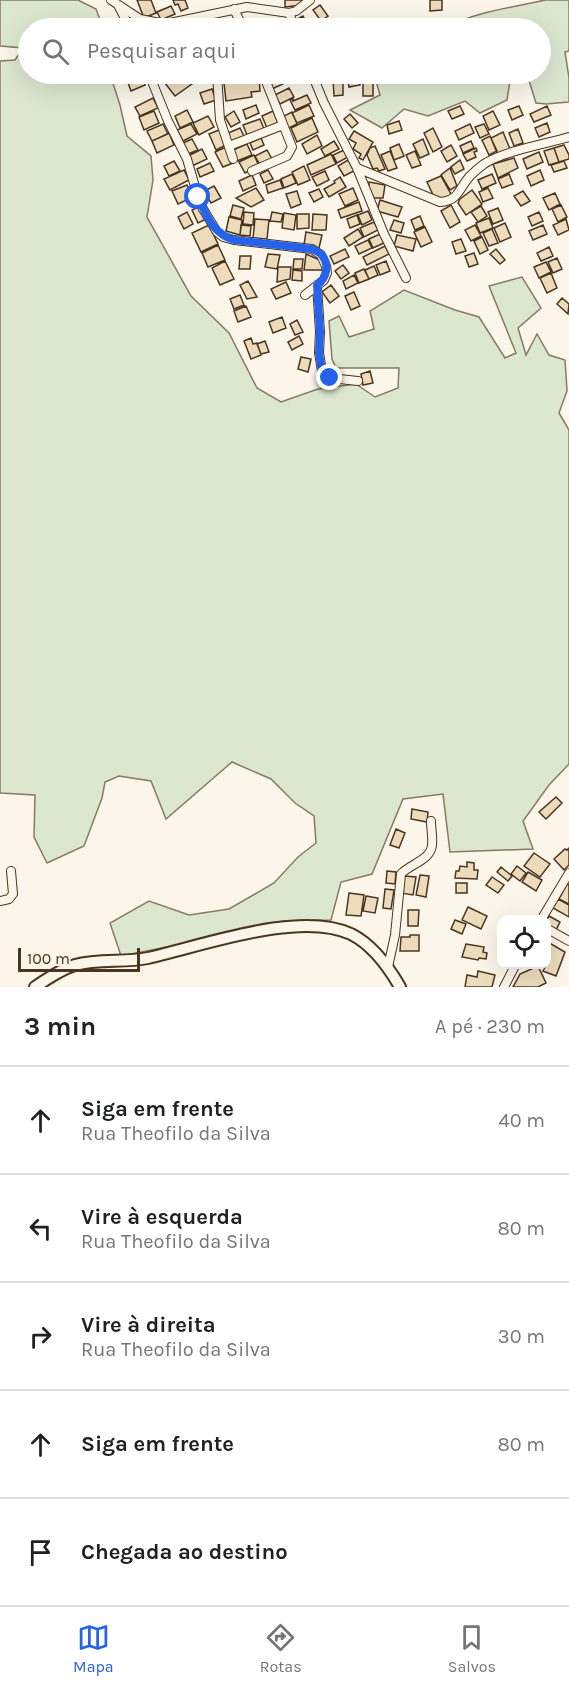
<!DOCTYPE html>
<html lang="pt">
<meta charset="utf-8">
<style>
body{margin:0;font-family:Karla,sans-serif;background:#f2f2f2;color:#202124}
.controls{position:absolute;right:18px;bottom:18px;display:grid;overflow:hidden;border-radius:12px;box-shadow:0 6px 24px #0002}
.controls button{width:54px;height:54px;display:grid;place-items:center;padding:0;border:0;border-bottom:2px solid #e0e0e0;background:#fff;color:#202124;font:30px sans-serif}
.scale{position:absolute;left:18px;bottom:15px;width:122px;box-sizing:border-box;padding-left:6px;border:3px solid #4a3520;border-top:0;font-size:16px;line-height:21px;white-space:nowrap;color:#4a3520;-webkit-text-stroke:4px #fbf6e9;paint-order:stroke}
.stop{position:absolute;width:18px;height:18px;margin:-14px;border:4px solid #2563eb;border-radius:50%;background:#fff}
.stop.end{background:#2563eb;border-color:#fff;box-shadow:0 2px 6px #0008}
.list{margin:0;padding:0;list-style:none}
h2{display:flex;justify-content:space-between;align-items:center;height:78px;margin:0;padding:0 24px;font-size:26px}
h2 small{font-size:20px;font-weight:400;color:#757577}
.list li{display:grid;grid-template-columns:39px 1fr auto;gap:18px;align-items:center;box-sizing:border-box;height:108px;padding:0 24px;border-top:2px solid #e0e0e0}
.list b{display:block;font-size:22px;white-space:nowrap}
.list p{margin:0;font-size:20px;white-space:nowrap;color:#757577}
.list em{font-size:20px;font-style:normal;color:#757577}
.icon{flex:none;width:33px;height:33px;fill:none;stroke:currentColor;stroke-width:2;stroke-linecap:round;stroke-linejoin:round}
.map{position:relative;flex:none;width:569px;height:987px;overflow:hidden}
.search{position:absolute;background:#fff;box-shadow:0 6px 24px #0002;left:18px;right:18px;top:18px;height:66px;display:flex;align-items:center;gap:15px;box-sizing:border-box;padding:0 21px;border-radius:33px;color:#757577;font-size:22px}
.sheet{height:618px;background:#fff}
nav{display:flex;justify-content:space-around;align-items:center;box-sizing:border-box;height:84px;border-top:2px solid #e0e0e0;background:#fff;font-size:16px;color:#757577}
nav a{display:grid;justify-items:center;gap:3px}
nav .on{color:#2563eb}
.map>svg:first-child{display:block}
.green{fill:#dce7d0;stroke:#887966;stroke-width:1.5}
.building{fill:#ecdcbc;stroke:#4a3520;stroke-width:1.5}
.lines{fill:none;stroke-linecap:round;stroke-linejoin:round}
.street-casing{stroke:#4a3520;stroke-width:10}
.secondary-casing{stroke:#4a3520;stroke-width:14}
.street{stroke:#fbf6e9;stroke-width:8}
.secondary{stroke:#fbf6e9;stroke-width:10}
.route{stroke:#2563eb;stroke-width:8}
</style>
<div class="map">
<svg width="569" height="987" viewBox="0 0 569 987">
<rect width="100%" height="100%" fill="#fbf6e9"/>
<path class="green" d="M0 0H78L96 9 103 28H28V74H110L120 105 127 136 151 156 153 180 147 217 191 296 229 333 257 388 281 402 318 389 356 384 375 397 398 388 399 368H336L332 359 329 321 339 316 349 337 374 329 370 311 404 290 455 310 479 317 505 358 516 353 489 286 522 277 541 308 518 328 526 355 537 334 549 355 565 360 567 391 559 413 569 430V764L549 785 523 821 533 849 450 852 443 794 403 799 372 874 341 882 331 920 283 921 182 944 121 956 110 923 149 901 189 915 229 909 274 883 298 857 316 843 314 816 295 803 271 779 232 762 166 819 151 781 119 776 105 782 102 798 84 846 47 863 34 837 35 795 0 793V61L15 60 23 48 0 46Z
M545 0H569V51L565 52 569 78V102L546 104 536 103 527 74H540V28H446C476 11 512 8 545 0Z
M374 74H511L507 100 480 113 465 101 428 116 404 109 382 128 350 110 380 95Z"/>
<path class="building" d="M137 0H151L156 13 144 18Z
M173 0H185L188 8 181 11 178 4 175 5Z
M285 0H303L304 2 303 5 285 7Z
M430 0H442V10L430 11Z
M320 5 328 16 321 21 313 10Z
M171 6 175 14 161 20 157 12Z
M303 16 309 28H297L293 21Z
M268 21H278L287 28H271Z
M141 74 145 85 131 91 127 80Z
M158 74H190L196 81 175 96Z
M223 74H255L256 78 224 83Z
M287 74H303L304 76 292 83Z
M347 74H358L360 85 349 87Z
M279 76 283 84 272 89 268 81Z
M259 78 260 91 251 92 252 97 226 101 224 83Z
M333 79H343V95L334 96Z
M373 82V96H363V83Z
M289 88 294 97 280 104 275 95Z
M212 89 216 100 204 104 200 93Z
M307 95 311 103 295 110 290 100 293 99V101Z
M153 98 158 108 140 116 135 107Z
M256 105 259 113 246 119 243 110Z
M309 105 314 116 297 123 292 113Z
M460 106 464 114 452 119 448 111Z
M519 106 523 115 512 120 508 110Z
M547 106 551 115 534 122 530 114Z
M187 110 193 122 180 128 175 116Z
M154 111 159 123 144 130 139 117Z
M234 111 240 122 231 127 225 117Z
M273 111 278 123 267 128 262 116Z
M493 111 500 125 489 130 483 116Z
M292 112 297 124 287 129 282 117Z
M350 114 358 123 352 128 344 119Z
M208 116 214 127 199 135 193 123Z
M312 118 318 132 297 142 291 128Z
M260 119 264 129 247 135 243 125Z
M399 121 402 130 389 134 387 125Z
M547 123 550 132 539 137 535 128Z
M163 124 168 134 152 141 147 131Z
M191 124 197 134 183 141 177 130Z
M470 124 474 133 459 140 455 131Z
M484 124 489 134 480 138 475 127Z
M240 128 244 136 229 142 226 134Z
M433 128 442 147 433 152 424 133Z
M518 129 523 143 514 146 509 133Z
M219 130 226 145 216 150 209 134Z
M354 131 373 142 363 160 359 158 361 154 353 149 356 143 349 139Z
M503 132 510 149 498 155 491 138Z
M169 133 174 145 157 153 152 141Z
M317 135 322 146 307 154 302 144Z
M490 136 497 151 489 155 482 140Z
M261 138 264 145 253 150 250 143Z
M192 139 198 150 188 154 183 143Z
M423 139 429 154 420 158 413 144Z
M334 141 339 149 325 156 321 149Z
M471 141 474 148 463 153 460 146Z
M247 144 252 155 237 161 233 150Z
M399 144 404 156 394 160 390 148Z
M451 145 457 156 447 162 441 151Z
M564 145 569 155V159L559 162 554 148Z
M375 146 385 169 379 171 377 168 373 169 367 155 370 148Z
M226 147 233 163 223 167 215 152Z
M476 148 477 151 474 152 476 157 467 161 463 154Z
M554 148 559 162 549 165 544 151Z
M202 149 207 159 192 166 188 156Z
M267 150 272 159 260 165 255 156Z
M344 150 348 157 337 163 333 155Z
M390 151 397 168 388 171 381 155Z
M415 151 421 165 412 168 406 155Z
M539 152 543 162 527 169 523 159Z
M331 154 336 164 311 175 307 165Z
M254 155 259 166 245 173 239 162Z
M514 158 518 168 498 178 493 164Z
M348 160 354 171 344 176 338 166Z
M460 160 464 169 455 174 451 167Z
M174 161 180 171 169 176 164 166Z
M564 161 567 168 554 172 551 165Z
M210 163 214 171 200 177 197 169Z
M304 166 310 180 298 185 292 172Z
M450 168 457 186 450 190 441 175Z
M184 170 189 180 170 190 164 179Z
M268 170 273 179 264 183 260 174Z
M540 170 544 180 531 186 527 176Z
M325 171 329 180 317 186 312 177Z
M292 174 296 183 284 188 281 179Z
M492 174 496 183 482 189 478 180Z
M509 174 513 184 502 188 498 179Z
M252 175 256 185 243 191 239 181Z
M441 176 452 196 445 199 434 197 427 182Z
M340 177 346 187 329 197 324 189 335 183 334 181Z
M280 180 283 188 268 193 266 185Z
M369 182 385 185 383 198H373L369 190Z
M187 185 193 197 178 204 172 191Z
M214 186 221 198 211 203 204 191Z
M256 188 264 200 251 207 236 198Z
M353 188 358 200 345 206 339 194Z
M488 188 493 198 483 202 479 192Z
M319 189 323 197 314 202 309 193Z
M472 190 482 204 466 215 458 203 460 199Z
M297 191 301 204 291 208 286 194Z
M523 191 530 201 521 206 514 196Z
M555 193 560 204 549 210 543 198Z
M380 200 402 207 398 217 377 211Z
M359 202 362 211 341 218 338 210Z
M233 205 244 208 241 219 230 216Z
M451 205 460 222 450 228 441 211Z
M561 205 567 217 558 222 552 209Z
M200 206 206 219 198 223 192 210Z
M481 206 487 216 478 222 471 212Z
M498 208 503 220 493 224 488 212Z
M368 211 372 220 362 225 358 215Z
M187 212 193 224 184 229 178 217Z
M244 212 254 213 253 225 243 224Z
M272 212 283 214 281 222 270 221Z
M539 212 543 221 532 226 528 217Z
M284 213 296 215 294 230 282 228Z
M297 214H309V228L297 229Z
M313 214 327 215 326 230H312Z
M357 215 360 224 350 228 347 219Z
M420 216 424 226 415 230 411 220Z
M229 217 242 220 240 235 226 231Z
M489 218 493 228 480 233 476 223Z
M255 219 269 220 267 239 253 238Z
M566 219 569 230 558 235 553 225Z
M394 220 404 223 401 233 390 230Z
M374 222 378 230 364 237 360 228Z
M505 223 511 237 500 242 494 228Z
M209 225 218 244 201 252 192 233Z
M241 225 251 226 250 236 240 235Z
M475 225 481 236 471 241 465 230Z
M543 225 547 234 533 240 529 231Z
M425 227 432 242 421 247 414 232Z
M358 229 363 237 349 246 344 238Z
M492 229 498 243 489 246 483 233Z
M306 232 322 235 319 248 304 245Z
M380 234 384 243 373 248 369 239Z
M397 235 416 239 413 251 394 246Z
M482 237 488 250 480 254 474 241Z
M461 239 466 251 456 254 452 242Z
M368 240 372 248 359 254 355 246Z
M218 245 225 260 208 267 202 253Z
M385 246 389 254 367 265 363 257Z
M549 247 553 256 541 261 537 253Z
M345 249 349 257 334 264 330 256Z
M496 249 505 260 500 264 490 254Z
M474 253 478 264 469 267 465 256Z
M268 254 280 255 277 269 265 267Z
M306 254 322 261 323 270H304Z
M240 256H251L250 269H239Z
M557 258 562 269 553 273 548 262Z
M294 259H303L302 269H293Z
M225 261 234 279 220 285 212 268Z
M386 261 390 271 380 275 376 265Z
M546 262 551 272 539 278 534 267Z
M343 265 349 273 341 279 335 271Z
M374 266 378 275 369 279 365 270Z
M278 267H291L290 279 277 282Z
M364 269 369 279 359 283 355 273Z
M293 270 302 271V281L292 280Z
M551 273 557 288 547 293 540 278Z
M354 275 358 283 346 289 343 281Z
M248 281 257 297 247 299 240 285Z
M286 282 291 293 276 299 271 289Z
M331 285 339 296 330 303 322 292Z
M354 292 360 306 351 310 345 296Z
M240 295 244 305 234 309 230 299Z
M562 298 569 304 568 314 557 304Z
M246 306 251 317 238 322 234 311Z
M282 317 286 328 273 333 269 322Z
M297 320 303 332 295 335 290 324Z
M299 336 303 344 292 350 288 342Z
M251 338 253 344 257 343 261 355 251 359 244 341Z
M265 341 269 352 261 354 257 344Z
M301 357 311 359 308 372 298 369Z
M370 371 373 383 363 385 361 374Z
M556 797 562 803 546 819 539 812Z
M412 809 428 812 427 822 411 819Z
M396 829 405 833 399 848 390 845Z
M569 848V865L564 870 554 859 565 849 567 850Z
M534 853 550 864 540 877 524 866Z
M467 862 474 863V870H478L477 879 455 878 456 871H459L460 866 467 867Z
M517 866 526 873 520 881 511 874Z
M501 867 512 876 508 881 497 872Z
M387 871 396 872 395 884 386 883Z
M528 872 542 880 536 891 522 882Z
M420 875 429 876 426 897 416 895Z
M404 876 416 877 413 895 401 893Z
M492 877 504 885 498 893 486 885Z
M456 883H467V893H456Z
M567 884 569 885V904L559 899Z
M385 889 394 890 391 909 383 908Z
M349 893 364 895 361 916 346 915Z
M366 896 378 898 375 913 363 911Z
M558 899 569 905V917L553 908Z
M468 907 487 916 481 929 462 920Z
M408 910H419L418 926H408Z
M549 916 560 922 556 930 546 925V921Z
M455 920 466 924 462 934 451 929Z
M410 935H419V951H400L401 937H410Z
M546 941 565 952 556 976 543 971 546 965 543 964H546Z
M466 944 484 947 483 952 487 953 486 959 479 958 478 960 462 957Z
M538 966 546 983 538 987H513L520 974Z
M478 971 495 975 492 987H465L467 975 477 977Z"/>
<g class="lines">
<g class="street-casing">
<path id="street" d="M111 0 140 19 165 24 247 7 289 13 296 11 310 0
M119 7 130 28
M234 9 243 28
M289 13 295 28
M149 74 168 121 187 159 198 197 203 209 217 232 223 237 234 240 312 249 321 255 326 266 327 273 324 280 305 295
M217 74 220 120 233 159
M312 74 324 103 357 168 384 234 406 278
M229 146 283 125
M357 168 440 202C459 201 459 188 470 176 474 172 480 167 484 164 504 151 545 144 569 137
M252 171 287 156 292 147 263 74
M317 285 320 332 319 353 322 371 330 378 358 381
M0 901 9 899 13 894 11 871
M541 920 569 873
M546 928 569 941
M388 967 395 935 401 874C410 864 431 860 432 845 433 838 431 829 431 821
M504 987 516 964"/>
</g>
<g class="secondary-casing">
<path id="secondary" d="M35 987C47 979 61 969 75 965 99 958 124 963 148 958 202 946 299 910 351 934 373 945 388 966 400 987"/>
</g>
<use href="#street" class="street"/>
<use href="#secondary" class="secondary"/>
</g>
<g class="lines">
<path class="route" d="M198 197C207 216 212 233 234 240L312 249C315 251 319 252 321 254 330 264 327 278 317 285L320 332 319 353 322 371 330 378"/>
</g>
</svg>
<div class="controls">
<button><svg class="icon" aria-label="locate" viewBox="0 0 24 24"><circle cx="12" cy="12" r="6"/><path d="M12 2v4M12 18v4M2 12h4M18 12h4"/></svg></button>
</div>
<div class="scale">100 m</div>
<div class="stop" style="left:198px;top:197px"></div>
<div class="stop end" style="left:330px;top:378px"></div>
<div class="search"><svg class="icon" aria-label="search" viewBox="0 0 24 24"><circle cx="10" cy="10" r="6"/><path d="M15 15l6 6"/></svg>Pesquisar aqui</div>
</div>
<section class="sheet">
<h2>3 min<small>A pé · 230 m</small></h2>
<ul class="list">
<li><svg class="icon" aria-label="ahead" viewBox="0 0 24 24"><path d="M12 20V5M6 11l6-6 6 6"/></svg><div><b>Siga em frente</b><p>Rua Theofilo da Silva</p></div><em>40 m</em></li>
<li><svg class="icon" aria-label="left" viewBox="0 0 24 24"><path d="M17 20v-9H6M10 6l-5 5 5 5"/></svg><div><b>Vire à esquerda</b><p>Rua Theofilo da Silva</p></div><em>80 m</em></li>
<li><svg class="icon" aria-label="right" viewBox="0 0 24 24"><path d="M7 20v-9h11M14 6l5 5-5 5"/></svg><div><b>Vire à direita</b><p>Rua Theofilo da Silva</p></div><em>30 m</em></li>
<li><svg class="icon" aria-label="ahead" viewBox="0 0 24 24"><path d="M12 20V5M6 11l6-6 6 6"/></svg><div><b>Siga em frente</b></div><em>80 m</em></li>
<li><svg class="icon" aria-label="arrive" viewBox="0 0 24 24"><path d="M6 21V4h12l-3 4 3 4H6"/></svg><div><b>Chegada ao destino</b></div></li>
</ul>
</section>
<nav>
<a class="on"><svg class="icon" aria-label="map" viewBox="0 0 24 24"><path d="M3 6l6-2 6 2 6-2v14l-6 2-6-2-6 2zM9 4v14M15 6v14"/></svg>Mapa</a>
<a><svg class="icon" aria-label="directions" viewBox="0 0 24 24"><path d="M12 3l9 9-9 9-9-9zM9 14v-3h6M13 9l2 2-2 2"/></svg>Rotas</a>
<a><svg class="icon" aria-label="saved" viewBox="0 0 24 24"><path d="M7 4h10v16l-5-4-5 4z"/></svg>Salvos</a>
</nav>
